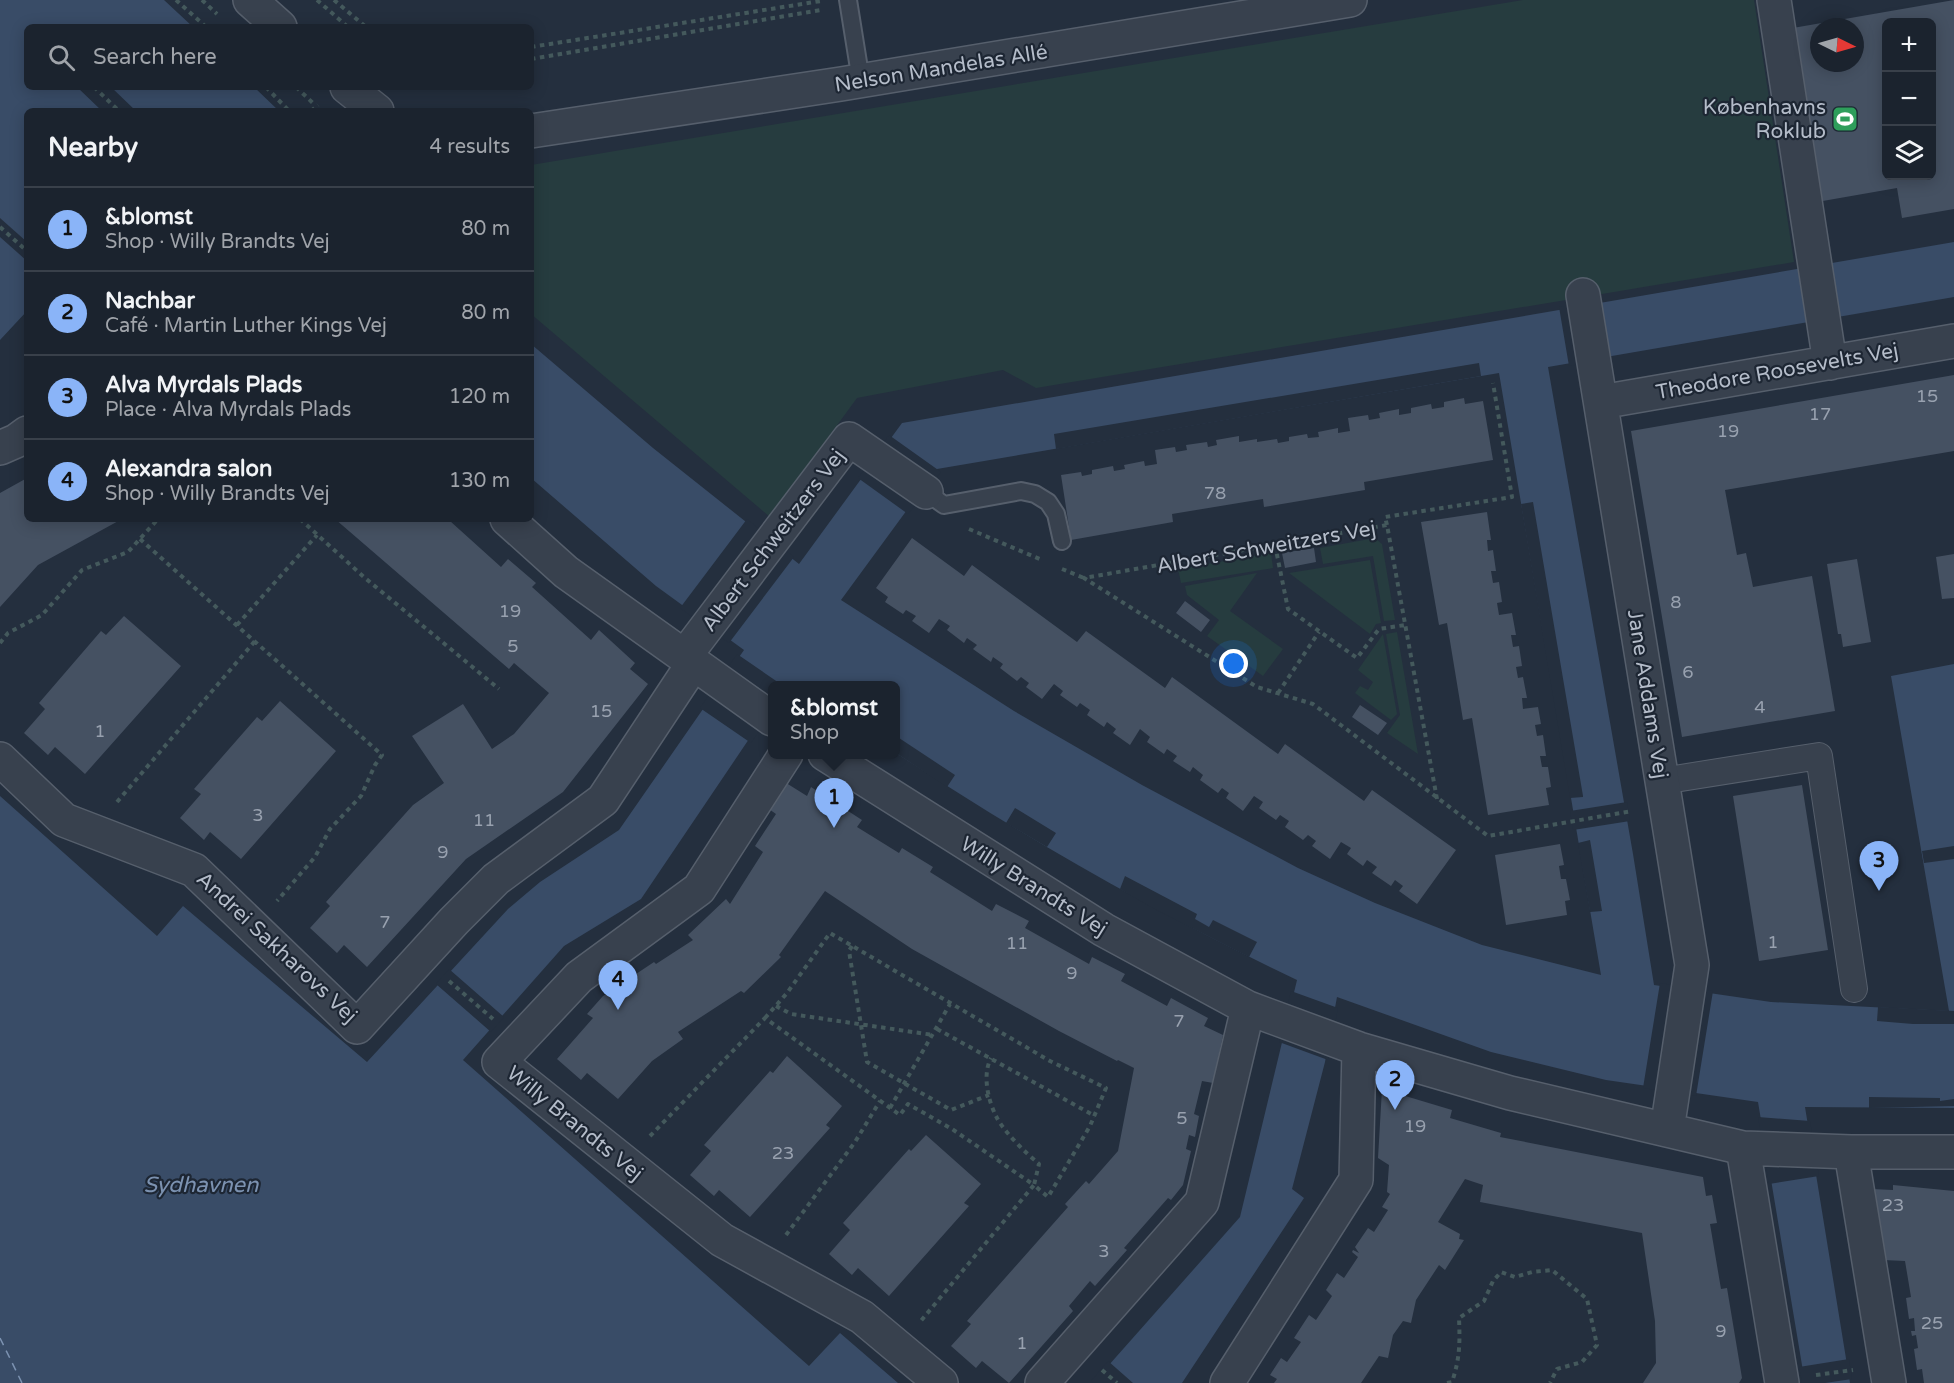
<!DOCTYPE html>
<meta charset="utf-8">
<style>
body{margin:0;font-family:"Varela Round",sans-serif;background:#282f3a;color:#f1f3f6}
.controls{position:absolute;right:18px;top:18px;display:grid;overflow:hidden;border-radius:9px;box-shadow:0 3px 15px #0003}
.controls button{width:54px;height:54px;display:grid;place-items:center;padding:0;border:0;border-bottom:2px solid #39404a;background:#1b232e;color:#f1f3f6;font:30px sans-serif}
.compass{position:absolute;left:1810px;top:18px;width:54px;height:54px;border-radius:50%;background:#1b232e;box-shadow:0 3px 15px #0003;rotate:95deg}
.you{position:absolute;left:1234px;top:664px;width:21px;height:21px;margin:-15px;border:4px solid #fff;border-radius:50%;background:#1a73e8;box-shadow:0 0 0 9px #1a73e833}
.badge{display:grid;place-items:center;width:39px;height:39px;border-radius:50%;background:#8ab4f8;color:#111;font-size:20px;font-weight:700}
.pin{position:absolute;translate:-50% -50px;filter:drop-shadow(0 2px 3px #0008)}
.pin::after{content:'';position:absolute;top:32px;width:21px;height:18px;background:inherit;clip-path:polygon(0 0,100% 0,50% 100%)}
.popup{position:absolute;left:768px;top:681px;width:132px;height:78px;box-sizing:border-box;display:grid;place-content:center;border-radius:9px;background:#1b232e;filter:drop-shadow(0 2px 4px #0005);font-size:20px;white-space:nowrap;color:#a0a4aa}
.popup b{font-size:22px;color:#f1f3f6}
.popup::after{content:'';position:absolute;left:50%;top:100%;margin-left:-12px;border:12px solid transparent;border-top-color:#1b232e}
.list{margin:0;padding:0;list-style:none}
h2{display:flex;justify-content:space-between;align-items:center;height:78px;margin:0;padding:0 24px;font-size:26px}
h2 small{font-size:20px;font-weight:400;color:#a0a4aa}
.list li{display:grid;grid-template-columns:39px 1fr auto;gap:18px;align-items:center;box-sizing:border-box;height:84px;padding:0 24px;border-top:2px solid #39404a}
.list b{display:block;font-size:22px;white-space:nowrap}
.list p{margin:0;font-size:20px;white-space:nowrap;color:#a0a4aa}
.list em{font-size:20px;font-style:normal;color:#a0a4aa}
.icon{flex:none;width:33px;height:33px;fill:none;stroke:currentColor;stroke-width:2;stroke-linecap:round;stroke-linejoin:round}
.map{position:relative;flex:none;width:1954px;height:1383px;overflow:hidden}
.search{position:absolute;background:#1b232e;box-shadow:0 3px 15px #0003;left:24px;top:24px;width:510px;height:66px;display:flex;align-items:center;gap:15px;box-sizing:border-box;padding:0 21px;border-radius:9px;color:#a0a4aa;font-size:22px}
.panel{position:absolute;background:#1b232e;box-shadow:0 3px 15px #0003;left:24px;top:108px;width:510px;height:414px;border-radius:9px}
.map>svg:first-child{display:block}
.green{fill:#263c3f}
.water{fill:#394c67;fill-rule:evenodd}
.pier{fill:#242f3e}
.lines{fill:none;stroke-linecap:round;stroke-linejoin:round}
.ferry{stroke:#7c92b1;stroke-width:1.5;stroke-dasharray:8 6;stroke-linecap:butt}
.building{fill:#455162;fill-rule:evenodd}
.service-casing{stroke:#565f6c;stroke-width:20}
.pedestrian-casing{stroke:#565f6c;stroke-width:28}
.minor-casing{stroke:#565f6c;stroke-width:36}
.path{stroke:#44595c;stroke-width:4;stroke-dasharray:4.5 4.5;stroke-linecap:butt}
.service{stroke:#38414e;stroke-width:16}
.pedestrian{stroke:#38414e;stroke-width:26}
.minor{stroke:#38414e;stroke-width:33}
.labels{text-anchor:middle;stroke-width:4.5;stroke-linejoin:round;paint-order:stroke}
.number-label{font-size:18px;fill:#98a1af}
.street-label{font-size:21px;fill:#b4bcc9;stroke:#1d2633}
.poi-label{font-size:21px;fill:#b4bcc9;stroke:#1d2633;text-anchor:end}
.water-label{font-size:22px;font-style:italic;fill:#7c92b1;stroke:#1d2633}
</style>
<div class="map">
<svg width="1954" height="1383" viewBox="0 0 1954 1383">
<rect width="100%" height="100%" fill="#242f3e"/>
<path class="green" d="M1523 0H1754L1794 262 1036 388 1003 370 857 398 770 517 531 314V165Z
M1375 538 1382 544 1395 620 1384 621 1373 556 1323 564 1320 548Z
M1271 553 1273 568 1181 583 1178 569Z
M1370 560 1381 623 1376 624 1370 634 1289 573Z
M1257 573 1230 611 1283 649 1263 676 1207 636 1219 620 1187 595 1185 586Z
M1397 632 1418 754 1387 733 1400 715 1386 634Z
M1383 634 1397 714 1391 720 1355 693 1360 686 1368 690 1373 682 1358 670Z"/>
<path class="water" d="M0 0H164L193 27H27V87H254L279 111H27V311L0 340Z
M1954 242V297L1548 367 1633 854 1654 985 1771 1002 1949 1011 1891 676 1954 664V1108L1805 1107 1850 1383H1805L1758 1102 1606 1080 1491 1052 1337 997 1325 1062 1292 1189 1304 1198 1182 1383H1093L1240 1217 1297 980C1158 914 1024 837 896 753V686H794L789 682 786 685 772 686V705L641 899 564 946 463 1060 809 1366 840 1333 898 1383H0V796L157 936 183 906 367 1062 508 909 540 882 619 830 744 650 656 586 531 478V344L653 448 799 564 902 423ZM1499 373 1601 975 1482 945 1375 903 1298 868 1142 785 1014 711 841 600 937 469Z"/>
<path class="pier" d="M77 87H111L136 111H102Z
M0 218 27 242V261L0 237Z
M1600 300 1610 359 1569 366 1559 307Z
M1479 363 1481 376 1056 449 1054 434Z
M889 435 941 472 908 514 858 478Z
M1533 502 1583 796V797L1570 798 1521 504Z
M747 519 794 557 729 643 680 608Z
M737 654 782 685 772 686V711L751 743 700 708Z
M896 736 955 775 947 787 896 753Z
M1627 802 1630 821 1573 830 1570 811Z
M1015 808 1056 833 1047 847 1006 823Z
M1590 840 1602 911 1590 912 1578 843Z
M1954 846V859L1924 863 1922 851Z
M1125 876 1197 914 1195 919 1209 927 1213 920 1257 942 1249 957 1149 906 1120 889Z
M449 969 504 1017 491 1032 436 984Z
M1660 983 1713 991 1696 1096 1643 1088Z
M1291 991 1338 1008 1328 1060 1279 1042Z
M1878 1007 1954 1011V1024H1913L1877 1021Z
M1869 1097 1940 1098V1101L1954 1099V1106L1869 1108Z
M1758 1117 1810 1121 1819 1176 1769 1184Z
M1849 1359 1852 1379 1825 1383H1802L1799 1367Z
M1108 1361 1133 1383H1093L1091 1381Z"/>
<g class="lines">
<path class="ferry" d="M0 1338 22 1383"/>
</g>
<path class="building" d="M1954 0V209L1902 218 1897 188 1817 202 1787 29ZM1886 22H1932V176H1886ZM1819 27H1855V63H1819Z
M1954 375V451L1725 490 1737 555 1746 553 1753 587 1812 576 1835 711 1682 737 1631 431Z
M1464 398 1465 404 1483 401 1493 460 1364 482 1365 490 1264 507 1263 499 1172 514 1173 522 1071 540 1061 475 1081 472 1082 476 1092 474V470L1113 466 1114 471 1125 469 1124 465 1144 461 1145 466 1157 464 1155 450 1175 447 1176 452 1187 450 1186 445 1207 442 1208 447 1217 445 1216 440 1239 436V442L1257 439V442L1277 439 1278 443 1289 441V437L1307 434 1308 438 1319 437 1318 432 1338 428V433L1350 431 1348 418 1368 415 1369 420 1380 418 1379 413 1399 409V415L1411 413V408L1431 404 1432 409 1444 407V402Z
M27 478V519H122L38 565 0 607V493Z
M1487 512 1491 540H1487L1488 551 1493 550 1496 571H1491L1493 583 1499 582 1502 602 1497 603 1499 615 1512 613 1516 635H1511L1513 647 1519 646 1522 666 1516 667 1518 678 1523 677 1527 698H1522L1523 709 1538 707 1541 724 1535 725 1537 736 1543 735 1546 756H1540L1542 767H1548L1551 787 1546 788 1549 805 1488 815 1472 718 1463 720 1447 623 1439 625 1421 522Z
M335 519H452L450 521 501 567 508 559 536 583 532 587 591 640 599 630 635 663 630 669 648 684 563 792 466 859 367 967 344 945 337 953 310 928 330 906 326 902 413 805 444 783 412 736 463 704 492 749 514 734 549 693 514 663 509 669Z
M912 538 964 576 972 565 1077 642 1086 631 1165 688 1172 677 1278 754 1285 744 1364 801 1372 790 1456 850 1417 904 1399 891 1403 886 1395 880 1391 886 1372 873 1377 867 1367 860 1363 866 1347 854 1351 848 1341 842 1330 859 1312 846 1316 841 1308 835 1303 840 1285 827 1289 821 1280 815 1276 820 1259 808 1263 802 1254 796 1243 811 1226 798 1229 793 1222 788 1218 793 1200 780 1203 775 1193 767 1190 772 1173 761 1177 756 1167 749 1164 754 1147 742 1150 737 1140 729 1130 745 1113 733 1116 729 1107 722 1104 727 1087 715 1090 710 1080 703 1077 707 1060 695 1063 691 1054 684 1042 699 1026 687 1029 683 1021 677 1017 681 1000 668 1003 664 993 657 991 662 973 649 977 645 967 638 964 643 947 630 950 626 939 619 929 633 912 621 916 616 906 610 903 614 885 602 888 597 876 588Z
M1314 548 1316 562 1285 568 1282 553Z
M1954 554V598L1942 599 1936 557Z
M1857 559 1871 642 1843 647 1841 634H1838L1827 564Z
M1185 601 1210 620 1201 632 1176 613Z
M124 616 181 666 85 774 55 747 48 755 24 733 45 709 39 703 101 631 106 635Z
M280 701 336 751 241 859 210 832 204 840 180 818 201 794 194 789 257 717 262 721Z
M1360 705 1387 723 1378 735 1352 717Z
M783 781 807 796 811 787 862 820 857 827 899 853 902 848 933 867 930 872 992 911 996 904 1029 921 1025 928 1089 964 1092 957 1125 974 1121 981 1167 1006 1171 998 1208 1018 1204 1026 1223 1035 1213 1083 1202 1081 1194 1114 1199 1116 1195 1137 1189 1135 1186 1149 1191 1151 1183 1185 1171 1200 1168 1198 1124 1248 1127 1250 1095 1286 1090 1281 1069 1306 1073 1311 1009 1383 982 1361 976 1368 951 1346 971 1324 967 1321 1068 1207 1065 1204 1086 1181 1089 1184 1118 1151 1134 1068 1118 1060 1117 1061 1059 1031 912 949 825 891 779 955 781 957 744 993 741 991 678 1032 683 1039 652 1061 618 1099 587 1073 581 1080 557 1059 593 1018 587 1014 603 996 654 962 656 964 693 940 688 935 726 899 730 904 763 852 755 846 776 814 766 807Z
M1802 785 1828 950 1759 961 1733 796Z
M1560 844 1564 865 1559 866 1561 879H1566L1570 900 1565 901 1567 915 1506 925 1495 855Z
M787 1056 842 1106 826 1125 830 1128 750 1217 719 1190 714 1196 690 1175 711 1151 704 1145 770 1071 773 1073Z
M1382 1089 1452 1110 1450 1118 1501 1133 1500 1137 1703 1177 1706 1196 1712 1195 1717 1223 1710 1224 1721 1289 1727 1288 1742 1378 1739 1383H1643L1656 1363 1655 1321 1642 1233 1480 1202 1483 1185 1465 1179 1438 1222 1460 1234 1459 1239 1464 1240 1445 1270 1439 1265 1416 1300 1411 1323 1403 1321 1393 1335 1388 1358 1379 1356 1361 1383H1274L1277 1379 1270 1375 1281 1358 1287 1362 1301 1342 1294 1338 1309 1315 1316 1320 1332 1296 1326 1290 1337 1273 1344 1278 1358 1257 1352 1252 1353 1250 1359 1253 1355 1247 1368 1228 1374 1232 1388 1210 1382 1207 1390 1194 1387 1192 1389 1165 1378 1158Z
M926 1135 981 1184 964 1203 969 1206 889 1296 858 1268 852 1275 829 1254 850 1230 843 1223 909 1149 911 1151Z
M1893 1185 1954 1191V1383H1924L1922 1369 1917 1370 1914 1349 1918 1348 1916 1335 1912 1336 1911 1331H1915L1914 1318 1909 1319 1906 1298 1911 1297 1905 1261 1883 1260 1872 1189 1893 1190Z"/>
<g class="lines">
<g class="service-casing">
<path id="service" d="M848 0 861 81
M926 492 944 505 1021 491 1035 494 1048 502 1056 514 1062 541"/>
</g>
<g class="pedestrian-casing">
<path id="pedestrian" d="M1662 781 1819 756 1854 989"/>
</g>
<g class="minor-casing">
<path id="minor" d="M250 0 280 27
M1774 0 1830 363
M347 87 377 111
M531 131 841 84 1350 0
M1583 295 1692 965 1667 1130
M1601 402 1954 341
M0 448 16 441 27 433
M507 519 566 572 772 719
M684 657 849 439 926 492
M786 754 699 889 579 977 499 1062 722 1240 862 1317 941 1383
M825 754 1104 930 1248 1008 1359 1049 1510 1093 1743 1148 1851 1152H1954
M0 759 64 820 194 870 357 1027 454 921 496 879 603 800 693 664
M1743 1148 1782 1383
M1851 1152 1889 1383
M1042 1383 1202 1202 1248 1008
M1227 1383 1356 1180 1359 1049"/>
</g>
<path class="path" d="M176 0 206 27
M202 0 217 14
M317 0 348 27
M334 0 366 27
M531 47 821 1
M531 59 821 10
M94 87 119 111
M266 87 289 111
M296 87 315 105
M311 111 318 105
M0 227 27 251
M300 519 365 578 499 689
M1387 525 1385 517 1512 497 1493 383
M969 529 1042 560
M140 539 382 755 375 765 361 796 330 829 315 857 277 901
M1275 545 1288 609 1357 658 1379 629 1405 625
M1062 569 1084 578
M237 625 317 535
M0 643 8 633 42 615 82 570 128 552 158 519
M1278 693 1319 632
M1437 799 1387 525 1084 578 1257 687 1313 704 1488 836 1632 811
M117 802 255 641
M852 946 849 951 867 1062 951 1110 989 1095
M449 981 493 1019
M776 1006 791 1014 933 1035
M765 1018 787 993 830 933 1050 1061 1106 1088 1090 1126 1048 1197 1034 1185 1039 1164C1026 1153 1005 1133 997 1118 988 1101 982 1075 991 1058
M937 1029 1095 1116
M890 1108 950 1004
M650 1136 765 1018 900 1115 908 1104 952 1129 1034 1185 920 1322
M786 1235 855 1142 880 1101
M1102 1370 1117 1383
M1816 1375 1853 1370
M1447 1383 1452 1382C1460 1358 1460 1343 1459 1318L1484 1301 1493 1281 1501 1272 1515 1277 1532 1272 1552 1270 1587 1299 1597 1345 1582 1362 1557 1369 1550 1383"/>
<use href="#service" class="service"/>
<use href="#pedestrian" class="pedestrian"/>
<use href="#minor" class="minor"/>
</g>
<defs>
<g id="stadium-square" transform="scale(1.35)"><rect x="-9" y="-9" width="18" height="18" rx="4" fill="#2e9e5b" stroke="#1d2633"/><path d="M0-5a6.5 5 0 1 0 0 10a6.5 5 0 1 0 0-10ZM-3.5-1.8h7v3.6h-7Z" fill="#fff"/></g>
</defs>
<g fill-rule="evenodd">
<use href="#stadium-square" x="1845" y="119"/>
</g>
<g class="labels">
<g class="number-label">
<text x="1927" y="402">15</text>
<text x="1820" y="420">17</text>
<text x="1728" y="437">19</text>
<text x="1215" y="499">78</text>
<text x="1676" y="608">8</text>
<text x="510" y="617">19</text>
<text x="513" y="652">5</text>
<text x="1688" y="678">6</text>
<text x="1760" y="713">4</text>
<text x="601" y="717">15</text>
<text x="100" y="737">1</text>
<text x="258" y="821">3</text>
<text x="484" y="826">11</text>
<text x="443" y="858">9</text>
<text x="385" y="928">7</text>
<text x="1773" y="948">1</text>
<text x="1017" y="949">11</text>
<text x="1072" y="979">9</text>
<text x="1179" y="1027">7</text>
<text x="1182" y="1124">5</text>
<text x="1415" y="1132">19</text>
<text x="783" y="1159">23</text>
<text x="1893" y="1211">23</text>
<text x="1104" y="1257">3</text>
<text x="1932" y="1329">25</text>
<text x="1721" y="1337">9</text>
<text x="1022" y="1349">1</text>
</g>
<g class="street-label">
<text transform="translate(941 68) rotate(-9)" y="7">Nelson Mandelas Allé</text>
<text transform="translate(1777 371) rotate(-10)" y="7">Theodore Roosevelts Vej</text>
<text transform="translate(773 540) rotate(-53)" y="7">Albert Schweitzers Vej</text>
<text transform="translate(1266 547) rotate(-10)" y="7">Albert Schweitzers Vej</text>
<text transform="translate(1648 694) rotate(81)" y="7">Jane Addams Vej</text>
<text transform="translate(1034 886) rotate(32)" y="7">Willy Brandts Vej</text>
<text transform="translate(277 947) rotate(43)" y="7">Andrei Sakharovs Vej</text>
<text transform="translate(575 1123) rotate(39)" y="7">Willy Brandts Vej</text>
</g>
<g class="poi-label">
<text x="1826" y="114">Københavns<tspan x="1826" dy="24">Roklub</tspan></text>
</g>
<g class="water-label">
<text x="201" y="1192">Sydhavnen</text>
</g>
</g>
</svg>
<div class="controls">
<button>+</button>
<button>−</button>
<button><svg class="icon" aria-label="layers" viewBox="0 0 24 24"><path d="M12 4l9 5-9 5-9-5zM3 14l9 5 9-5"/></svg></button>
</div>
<svg class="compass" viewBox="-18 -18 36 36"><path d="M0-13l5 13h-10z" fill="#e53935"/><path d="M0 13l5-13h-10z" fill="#a0a4aa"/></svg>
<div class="you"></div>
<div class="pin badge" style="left:834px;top:828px">1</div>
<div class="popup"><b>&amp;blomst</b>Shop</div>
<div class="pin badge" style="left:1395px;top:1110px">2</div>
<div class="pin badge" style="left:1879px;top:891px">3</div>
<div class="pin badge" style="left:618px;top:1010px">4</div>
<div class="search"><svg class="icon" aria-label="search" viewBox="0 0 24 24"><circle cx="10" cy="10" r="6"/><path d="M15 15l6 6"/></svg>Search here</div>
<section class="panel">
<h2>Nearby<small>4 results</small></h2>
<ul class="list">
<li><span class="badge">1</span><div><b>&amp;blomst</b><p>Shop · Willy Brandts Vej</p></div><em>80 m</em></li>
<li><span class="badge">2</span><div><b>Nachbar</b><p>Café · Martin Luther Kings Vej</p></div><em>80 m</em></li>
<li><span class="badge">3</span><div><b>Alva Myrdals Plads</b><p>Place · Alva Myrdals Plads</p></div><em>120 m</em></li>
<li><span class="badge">4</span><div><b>Alexandra salon</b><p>Shop · Willy Brandts Vej</p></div><em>130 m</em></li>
</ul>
</section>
</div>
